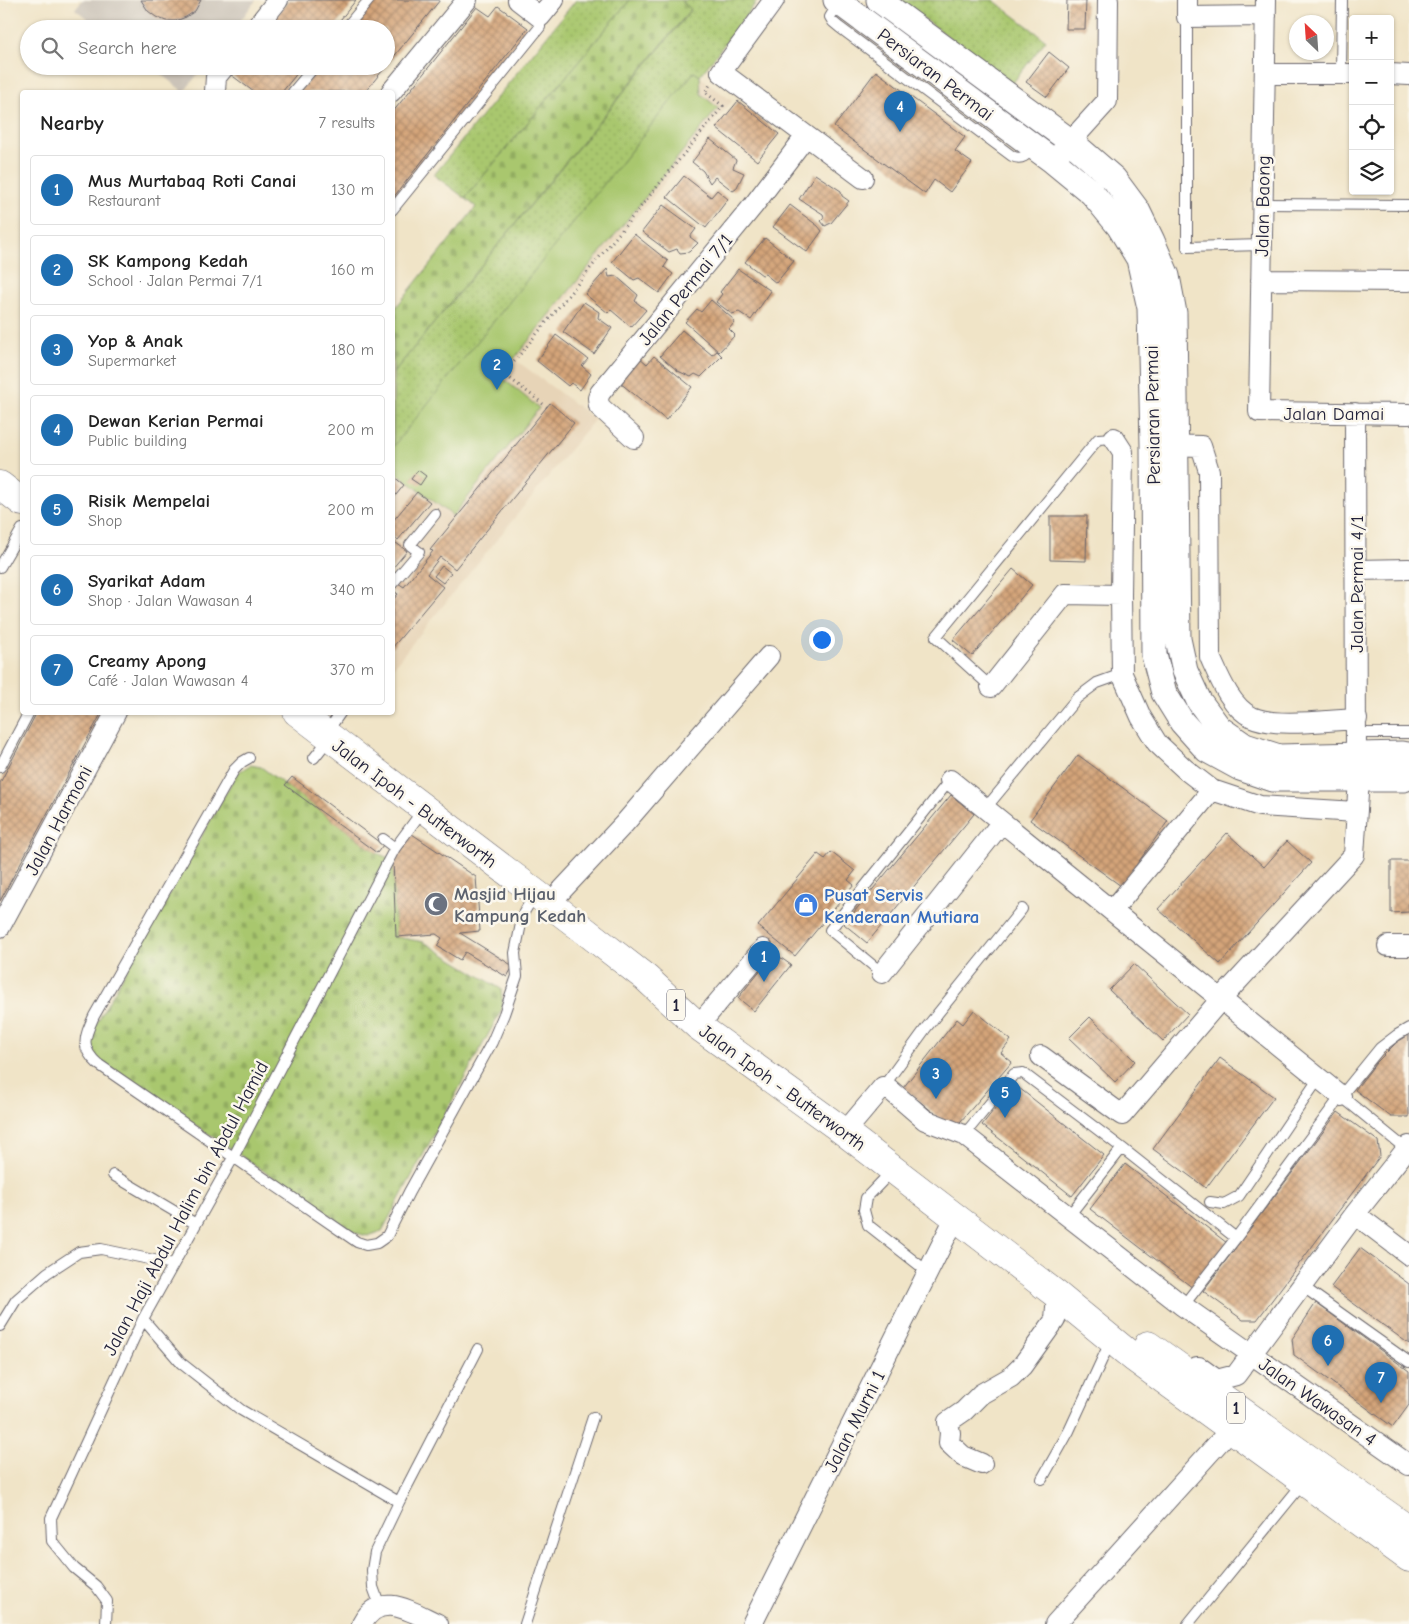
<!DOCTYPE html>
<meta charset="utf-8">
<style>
body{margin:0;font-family:"Comic Neue",sans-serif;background:#f6f6f6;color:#222}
.controls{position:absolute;right:15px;top:15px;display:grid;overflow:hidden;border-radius:5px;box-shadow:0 1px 4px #0004}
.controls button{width:45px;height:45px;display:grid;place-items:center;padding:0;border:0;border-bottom:1px solid #e0e0e0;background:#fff;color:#222;font:25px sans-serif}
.compass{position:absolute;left:1289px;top:15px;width:45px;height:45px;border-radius:50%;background:#fff;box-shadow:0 1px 4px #0004;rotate:335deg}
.you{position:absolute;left:821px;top:639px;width:18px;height:18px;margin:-12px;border:4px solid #fff;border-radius:50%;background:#1a73e8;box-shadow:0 0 0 8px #1a73e833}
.badge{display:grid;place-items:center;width:32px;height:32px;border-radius:50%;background:#1f6fb2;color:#fff;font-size:16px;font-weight:700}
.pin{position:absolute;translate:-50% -41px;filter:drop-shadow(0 1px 2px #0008)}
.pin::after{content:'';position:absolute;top:26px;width:18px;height:15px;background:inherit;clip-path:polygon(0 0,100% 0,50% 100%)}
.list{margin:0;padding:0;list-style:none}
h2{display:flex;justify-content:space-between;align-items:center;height:65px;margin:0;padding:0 20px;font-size:21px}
h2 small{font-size:16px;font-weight:400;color:#767676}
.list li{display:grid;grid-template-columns:32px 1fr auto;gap:15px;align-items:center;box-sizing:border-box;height:70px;margin:0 10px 10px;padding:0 10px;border:1px solid #e0e0e0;border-radius:5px}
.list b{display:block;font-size:19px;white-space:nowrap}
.list p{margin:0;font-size:16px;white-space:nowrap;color:#767676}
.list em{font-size:16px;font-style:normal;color:#767676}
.icon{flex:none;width:28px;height:28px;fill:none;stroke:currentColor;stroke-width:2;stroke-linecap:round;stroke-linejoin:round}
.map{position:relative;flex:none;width:1409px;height:1624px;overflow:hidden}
.search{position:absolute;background:#fff;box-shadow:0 1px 4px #0004;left:20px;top:20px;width:375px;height:55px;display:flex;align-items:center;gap:12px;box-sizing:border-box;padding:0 18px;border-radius:28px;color:#767676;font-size:19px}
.panel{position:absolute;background:#fff;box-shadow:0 1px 4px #0004;left:20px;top:90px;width:375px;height:625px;border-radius:5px}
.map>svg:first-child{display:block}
.built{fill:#e7d4b7}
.industrial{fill:#cbc3b8}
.grass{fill:url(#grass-dots);stroke:#667454}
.cemetery{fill:url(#cemetery-stones);stroke:#667454}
.park{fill:#a9c76e;stroke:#667454}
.building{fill:url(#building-cross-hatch)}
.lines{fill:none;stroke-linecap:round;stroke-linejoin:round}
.service-casing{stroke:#6a666c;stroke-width:12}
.minor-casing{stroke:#6a666c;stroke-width:22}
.tertiary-casing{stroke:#6a666c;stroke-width:27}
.trunk-casing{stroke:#6a666c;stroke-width:29}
.path{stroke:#6a666c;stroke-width:3;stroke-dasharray:1 4;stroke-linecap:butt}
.service{stroke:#fff;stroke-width:10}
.minor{stroke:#fff;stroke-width:20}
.tertiary{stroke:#fff;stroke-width:25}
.trunk{stroke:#fff;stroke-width:28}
.labels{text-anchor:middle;stroke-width:5;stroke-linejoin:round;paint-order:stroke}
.shield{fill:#fbf7ec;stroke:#636270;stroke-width:1}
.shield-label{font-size:18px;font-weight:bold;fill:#22223b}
.street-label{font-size:19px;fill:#22223b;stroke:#fbf7ec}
.worship-label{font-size:19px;font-weight:bold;fill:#5b616d;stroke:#fbf7ec;text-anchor:start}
.shop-label{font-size:19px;font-weight:bold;fill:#366cbe;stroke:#fbf7ec;text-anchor:start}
</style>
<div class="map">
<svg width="1409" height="1624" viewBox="0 0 1409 1624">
<defs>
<pattern id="grass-dots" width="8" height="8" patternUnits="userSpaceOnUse" patternTransform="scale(1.25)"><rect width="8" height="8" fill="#a9c76e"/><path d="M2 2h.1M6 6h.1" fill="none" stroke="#91ab60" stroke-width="1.8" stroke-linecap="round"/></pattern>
<pattern id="cemetery-stones" width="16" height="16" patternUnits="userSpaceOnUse" patternTransform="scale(1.25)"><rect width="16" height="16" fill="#a9c76e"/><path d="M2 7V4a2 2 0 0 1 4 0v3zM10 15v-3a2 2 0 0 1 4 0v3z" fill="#91ab60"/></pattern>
<pattern id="building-cross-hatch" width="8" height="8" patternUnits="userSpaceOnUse" patternTransform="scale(1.25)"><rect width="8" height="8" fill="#d4a479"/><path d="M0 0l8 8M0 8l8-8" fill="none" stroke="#ac8564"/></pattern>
</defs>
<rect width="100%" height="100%" fill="#fbf7ec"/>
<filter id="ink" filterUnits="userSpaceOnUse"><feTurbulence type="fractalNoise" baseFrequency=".02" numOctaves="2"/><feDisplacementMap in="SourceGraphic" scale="10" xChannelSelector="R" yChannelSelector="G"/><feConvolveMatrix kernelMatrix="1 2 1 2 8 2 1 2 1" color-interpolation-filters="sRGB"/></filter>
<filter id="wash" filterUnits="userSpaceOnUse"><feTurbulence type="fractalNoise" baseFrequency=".0096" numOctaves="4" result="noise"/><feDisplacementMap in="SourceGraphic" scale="20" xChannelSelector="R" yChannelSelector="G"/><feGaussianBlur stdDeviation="1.12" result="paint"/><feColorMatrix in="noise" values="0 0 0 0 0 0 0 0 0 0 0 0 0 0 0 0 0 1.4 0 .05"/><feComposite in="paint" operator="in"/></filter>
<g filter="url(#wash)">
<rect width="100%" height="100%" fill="#f0e4c7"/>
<path class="built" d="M694 72 732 101 517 361 595 419 393 667V448Z"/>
<path class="industrial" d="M82 0H256L234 29H101L75 9Z
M150 66H204L184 92Z"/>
<path class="grass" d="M576 0H630L465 198 434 175Z
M680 0H758L700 76 694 72 393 448V373L691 10Z
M899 0H993L1046 40 1012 84Z"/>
<path class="cemetery" d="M630 0H680L691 9 393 373V311L476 207 465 198Z
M250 765 261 767 377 853 393 860 396 937 424 942 501 989 503 1007 382 1231 368 1236 356 1233 97 1059 90 1047V1035L237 773Z"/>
<path class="park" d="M694 72 700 76 701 94 718 108 500 376 539 408 453 516 393 470 392 448Z"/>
<g id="blocks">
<path class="building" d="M141 0H201L195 11 186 17 176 21H166L156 17 148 11Z
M289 0H356L333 29H266Z
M373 0H440L365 92H299L320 66H386V29H350Z
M1067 0H1086L1085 29H1066Z
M498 6 528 28 392 199V113L477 7 490 16Z
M1049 52 1069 68 1047 97 1026 82Z
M236 66H303L282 92H254L230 74Z
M876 71 965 137 955 151 972 163 950 192 934 180 925 194 834 127Z
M738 101 779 134 757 161 716 128Z
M710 139 736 160 733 168 744 173 736 189 733 191 715 177 710 183 703 171 692 162Z
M815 174 841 191 842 196 849 201 831 223 825 226 821 221 824 218 823 214 799 199Z
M684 176 711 197 717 190 728 199 706 228 667 197Z
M663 205 696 229 690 237 698 243 689 252 680 253 677 249 669 252 642 232Z
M790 205 818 226 822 231 807 252 773 227Z
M634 234 668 261 664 267 673 274 659 293 639 278 634 280 612 262Z
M765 238 794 261 776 283 765 274 762 275 745 262Z
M607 269 609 277 616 276 638 295 635 301 646 310 631 327 611 310 608 313 585 294Z
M738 269 771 291 751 320 739 312 732 314 716 302 722 294 720 292Z
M711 300 733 319 734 323 729 329 735 335 719 352 685 322 697 309 701 312Z
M584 302 599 312 598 318 612 328 594 354 563 332Z
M682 330 712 355 717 351 722 356 701 377 695 374 691 377 678 371 660 356Z
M556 335 588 359 582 366 591 374 580 390 571 383 568 386 537 361Z
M654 356 692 387 666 420 619 382 639 357 647 364Z
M550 403 574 423 455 569 440 557 427 574 443 587 392 648V601L398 594 392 590V579L404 587 433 551 430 550Z
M418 470 426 476 420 485 411 479Z
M392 475 404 485 392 500Z
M417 492 430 502 398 540 392 536V522Z
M1050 516H1087L1086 561 1050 560Z
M392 540 407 551 392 569Z
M442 566 451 573 443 583 434 576Z
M1013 569 1032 585 972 656 953 640Z
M37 712H102L0 901V783Z
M1078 755 1168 821 1121 886 1030 820Z
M292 777 383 845 377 853 285 785Z
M951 795 974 814 867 943 844 924Z
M1227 833 1264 867 1287 841 1311 863 1220 964 1158 909Z
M412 834 476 877 480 931 460 933 513 966 507 977 465 952 460 960 437 946 442 938 436 934 396 937 393 860Z
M831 852 855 871 848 880 854 885 795 956 758 926 818 854 825 859Z
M1391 861H1409V912L1391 913Z
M774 953 791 965 754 1011 738 998Z
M1134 964 1188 1014 1163 1041 1109 990Z
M974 1010 1011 1040 1001 1053 1012 1062 954 1129 903 1088 957 1019 963 1024Z
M1090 1017 1135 1061 1115 1082 1069 1038Z
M1409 1035V1117H1391L1355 1090 1376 1063 1397 1042Z
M1220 1058 1274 1097 1206 1188 1153 1149Z
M1014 1084 1104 1155 1072 1196 982 1125Z
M1338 1112 1378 1141 1380 1156 1257 1320H1243L1203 1291Z
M1125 1164 1227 1243 1193 1288 1090 1209Z
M1360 1248 1409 1284V1344L1331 1287Z
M1316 1303 1409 1371V1405L1393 1427 1294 1355 1292 1339Z"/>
</g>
</g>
<g filter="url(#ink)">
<use href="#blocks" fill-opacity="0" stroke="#6a666c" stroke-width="1"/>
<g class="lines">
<g class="service-casing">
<path id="service" d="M839 2 830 17 833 22 839 27 1012 156C1022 161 1027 155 1033 147
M1187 17V247L1262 245
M345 29 369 0
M1341 74 1342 0
M293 92 315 66
M1262 204 1409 205
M392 210 540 27V17
M0 567 22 529
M392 584 419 552 410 545 435 514
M991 687 936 637 1098 439 1114 438
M327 732 341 712
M1357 733H1409
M249 758 242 762 234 770 94 1016C85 1036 79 1047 98 1064L357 1242 366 1245 377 1243 387 1236 409 1192 492 1042 504 1014 517 976 515 953 523 914 535 894
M314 758 329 739
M0 767 29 712
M985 809 1077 698 1097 683 1122 674
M383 839 395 848
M882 973 830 930 950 780
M883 1087 926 1028 1022 909
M1341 1096 1406 1149
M964 1135 1014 1074 1023 1073 1122 1148
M892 1171 866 1198 864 1210 868 1225 928 1272
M113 1175 196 1224
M1210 1202 1224 1204 1239 1196 1319 1078
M1068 1217 1122 1148 1236 1238
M1302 1286 1409 1362
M1183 1306 1236 1238 1341 1096 1380 1048 1397 1035 1409 1028
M143 1319 181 1363 241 1410 399 1502
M0 1326 16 1300 47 1273 79 1252 101 1249 173 1264
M1042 1479 1069 1431 1111 1340
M380 1606 373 1587 372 1570 375 1552 399 1502 478 1349
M106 1624 107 1601 96 1586 74 1568 52 1541 51 1518 143 1319 234 1156 386 865 395 848 423 810
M525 1624 593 1417
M1188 1624 1303 1483"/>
</g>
<g class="minor-casing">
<path id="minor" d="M518 0 540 17 554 0
M774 0 721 72 863 178
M1187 0V17L1266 16
M1266 0 1259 412 1409 414
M255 29 278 0
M1265 74H1353
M1390 74 1409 75
M216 92 215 91 216 77 225 66
M391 92 467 0
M1060 153 1107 101 1108 0
M1261 280 1409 281
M1355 413 1356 755
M634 438 599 406 598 398 600 393 753 206 806 136
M1114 438 1123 452 1121 595 1122 674 1141 717 1157 743 1186 770 1212 790 1260 806 1356 812
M1162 445 1201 446 1209 471 1210 657C1219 677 1231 708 1252 717 1276 728 1329 720 1357 719
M1356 570 1409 569
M991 687 1065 594 1121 595
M950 780 1341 1096
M549 904 624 824 769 656
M1112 911 1212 790
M0 927 116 712
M1388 946H1409
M882 973 1002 822
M698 1026 763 949
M1041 1056 1122 1115 1221 999 1354 855 1359 779
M845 1132 883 1087 888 1088 925 1120 964 1135 1183 1306 1409 1465
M1355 1214 1409 1255
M1197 1367H1199L1217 1380 1236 1375 1355 1214 1409 1146
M982 1464 963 1456 949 1443 950 1433 948 1422 964 1411 981 1394 1011 1377 1022 1366 1055 1320 1057 1295
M362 1624C380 1589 413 1613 438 1624
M752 1624 955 1218
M1055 1624 1231 1429"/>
</g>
<g class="tertiary-casing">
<path id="tertiary" d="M836 0 1053 161 1092 193 1119 226 1139 259 1150 308 1153 445 1154 655 1164 693 1182 722 1207 750 1240 768 1272 779H1404L1409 777
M879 0 1070 141 1114 179 1137 210 1152 241 1167 276 1174 313 1178 639 1185 671 1199 701 1219 728 1245 746 1279 757 1402 754 1409 755"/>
</g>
<g class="trunk-casing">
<path id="trunk" d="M0 485 22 502
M297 712 575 923 646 978 698 1026 839 1128 1057 1295 1134 1358 1409 1558
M1148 1345 1409 1530"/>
</g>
<path class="path" d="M547 407 504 374 723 106 705 92 710 85"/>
<use href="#service" class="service"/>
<use href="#minor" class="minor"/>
<use href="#tertiary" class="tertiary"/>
<use href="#trunk" class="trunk"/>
</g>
</g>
<defs>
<g id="mosque-disc" transform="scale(1.25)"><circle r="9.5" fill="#6b7280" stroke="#fbf7ec"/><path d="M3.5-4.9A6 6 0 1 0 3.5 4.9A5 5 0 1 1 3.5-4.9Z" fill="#fff"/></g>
<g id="shop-disc" transform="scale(1.25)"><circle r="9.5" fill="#3f7fe0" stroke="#fbf7ec"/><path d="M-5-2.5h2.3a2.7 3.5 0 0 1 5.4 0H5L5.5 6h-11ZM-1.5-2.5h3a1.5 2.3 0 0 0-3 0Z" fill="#fff"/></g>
</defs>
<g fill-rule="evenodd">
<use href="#mosque-disc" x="436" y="904"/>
<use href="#shop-disc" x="806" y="905"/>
</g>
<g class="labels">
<g class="shield">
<rect x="667" y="989.5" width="18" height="31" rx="4"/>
<rect x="1227" y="1392.5" width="18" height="31" rx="4"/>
</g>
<g class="shield-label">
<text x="676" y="1011">1</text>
<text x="1236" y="1414">1</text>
</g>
<g class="street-label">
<text transform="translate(936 74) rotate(37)" y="7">Persiaran Permai</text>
<text transform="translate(1262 206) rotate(-89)" y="7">Jalan Baong</text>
<text transform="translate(685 289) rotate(-51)" y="7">Jalan Permai 7/1</text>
<text x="1334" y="420">Jalan Damai</text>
<text transform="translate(1152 415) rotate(-91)" y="7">Persiaran Permai</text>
<text transform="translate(1356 584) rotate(-90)" y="7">Jalan Permai 4/1</text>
<text transform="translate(415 803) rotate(37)" y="7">Jalan Ipoh - Butterworth</text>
<text transform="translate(58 820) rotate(-62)" y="7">Jalan Harmoni</text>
<text transform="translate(783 1087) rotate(36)" y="7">Jalan Ipoh - Butterworth</text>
<text transform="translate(185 1208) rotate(-62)" y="7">Jalan Haji Abdul Halim bin Abdul Hamid</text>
<text transform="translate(1318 1401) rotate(35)" y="7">Jalan Wawasan 4</text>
<text transform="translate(854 1421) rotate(-63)" y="7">Jalan Murni 1</text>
</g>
<g class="worship-label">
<text x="454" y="900">Masjid Hijau<tspan x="454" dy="22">Kampung Kedah</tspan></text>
</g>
<g class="shop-label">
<text x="824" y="901">Pusat Servis<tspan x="824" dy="22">Kenderaan Mutiara</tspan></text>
</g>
</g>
</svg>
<div class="controls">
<button>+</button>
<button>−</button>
<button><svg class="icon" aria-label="locate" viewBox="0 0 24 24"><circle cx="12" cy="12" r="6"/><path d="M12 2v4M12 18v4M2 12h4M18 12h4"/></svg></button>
<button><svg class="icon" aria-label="layers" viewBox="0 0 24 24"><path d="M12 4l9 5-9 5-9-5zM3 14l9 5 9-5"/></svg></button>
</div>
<svg class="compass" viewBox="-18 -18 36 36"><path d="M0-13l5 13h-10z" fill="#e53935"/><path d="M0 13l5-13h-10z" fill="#767676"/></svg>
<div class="you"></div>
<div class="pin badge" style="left:764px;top:982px">1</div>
<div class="pin badge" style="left:497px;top:390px">2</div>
<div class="pin badge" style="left:936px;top:1099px">3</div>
<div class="pin badge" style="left:900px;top:132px">4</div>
<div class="pin badge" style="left:1005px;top:1118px">5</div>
<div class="pin badge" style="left:1328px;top:1366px">6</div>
<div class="pin badge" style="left:1381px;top:1403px">7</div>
<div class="search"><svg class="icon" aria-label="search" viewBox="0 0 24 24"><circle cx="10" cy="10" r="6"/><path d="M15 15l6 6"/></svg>Search here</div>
<section class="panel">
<h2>Nearby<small>7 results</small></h2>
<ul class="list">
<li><span class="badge">1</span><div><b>Mus Murtabaq Roti Canai</b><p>Restaurant</p></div><em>130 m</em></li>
<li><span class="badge">2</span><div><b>SK Kampong Kedah</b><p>School · Jalan Permai 7/1</p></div><em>160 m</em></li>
<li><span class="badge">3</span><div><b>Yop &amp; Anak</b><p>Supermarket</p></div><em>180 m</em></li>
<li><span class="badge">4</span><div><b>Dewan Kerian Permai</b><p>Public building</p></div><em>200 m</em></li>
<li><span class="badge">5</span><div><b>Risik Mempelai</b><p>Shop</p></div><em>200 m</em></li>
<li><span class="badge">6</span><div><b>Syarikat Adam</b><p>Shop · Jalan Wawasan 4</p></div><em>340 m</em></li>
<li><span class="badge">7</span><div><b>Creamy Apong</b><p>Café · Jalan Wawasan 4</p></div><em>370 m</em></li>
</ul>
</section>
</div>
